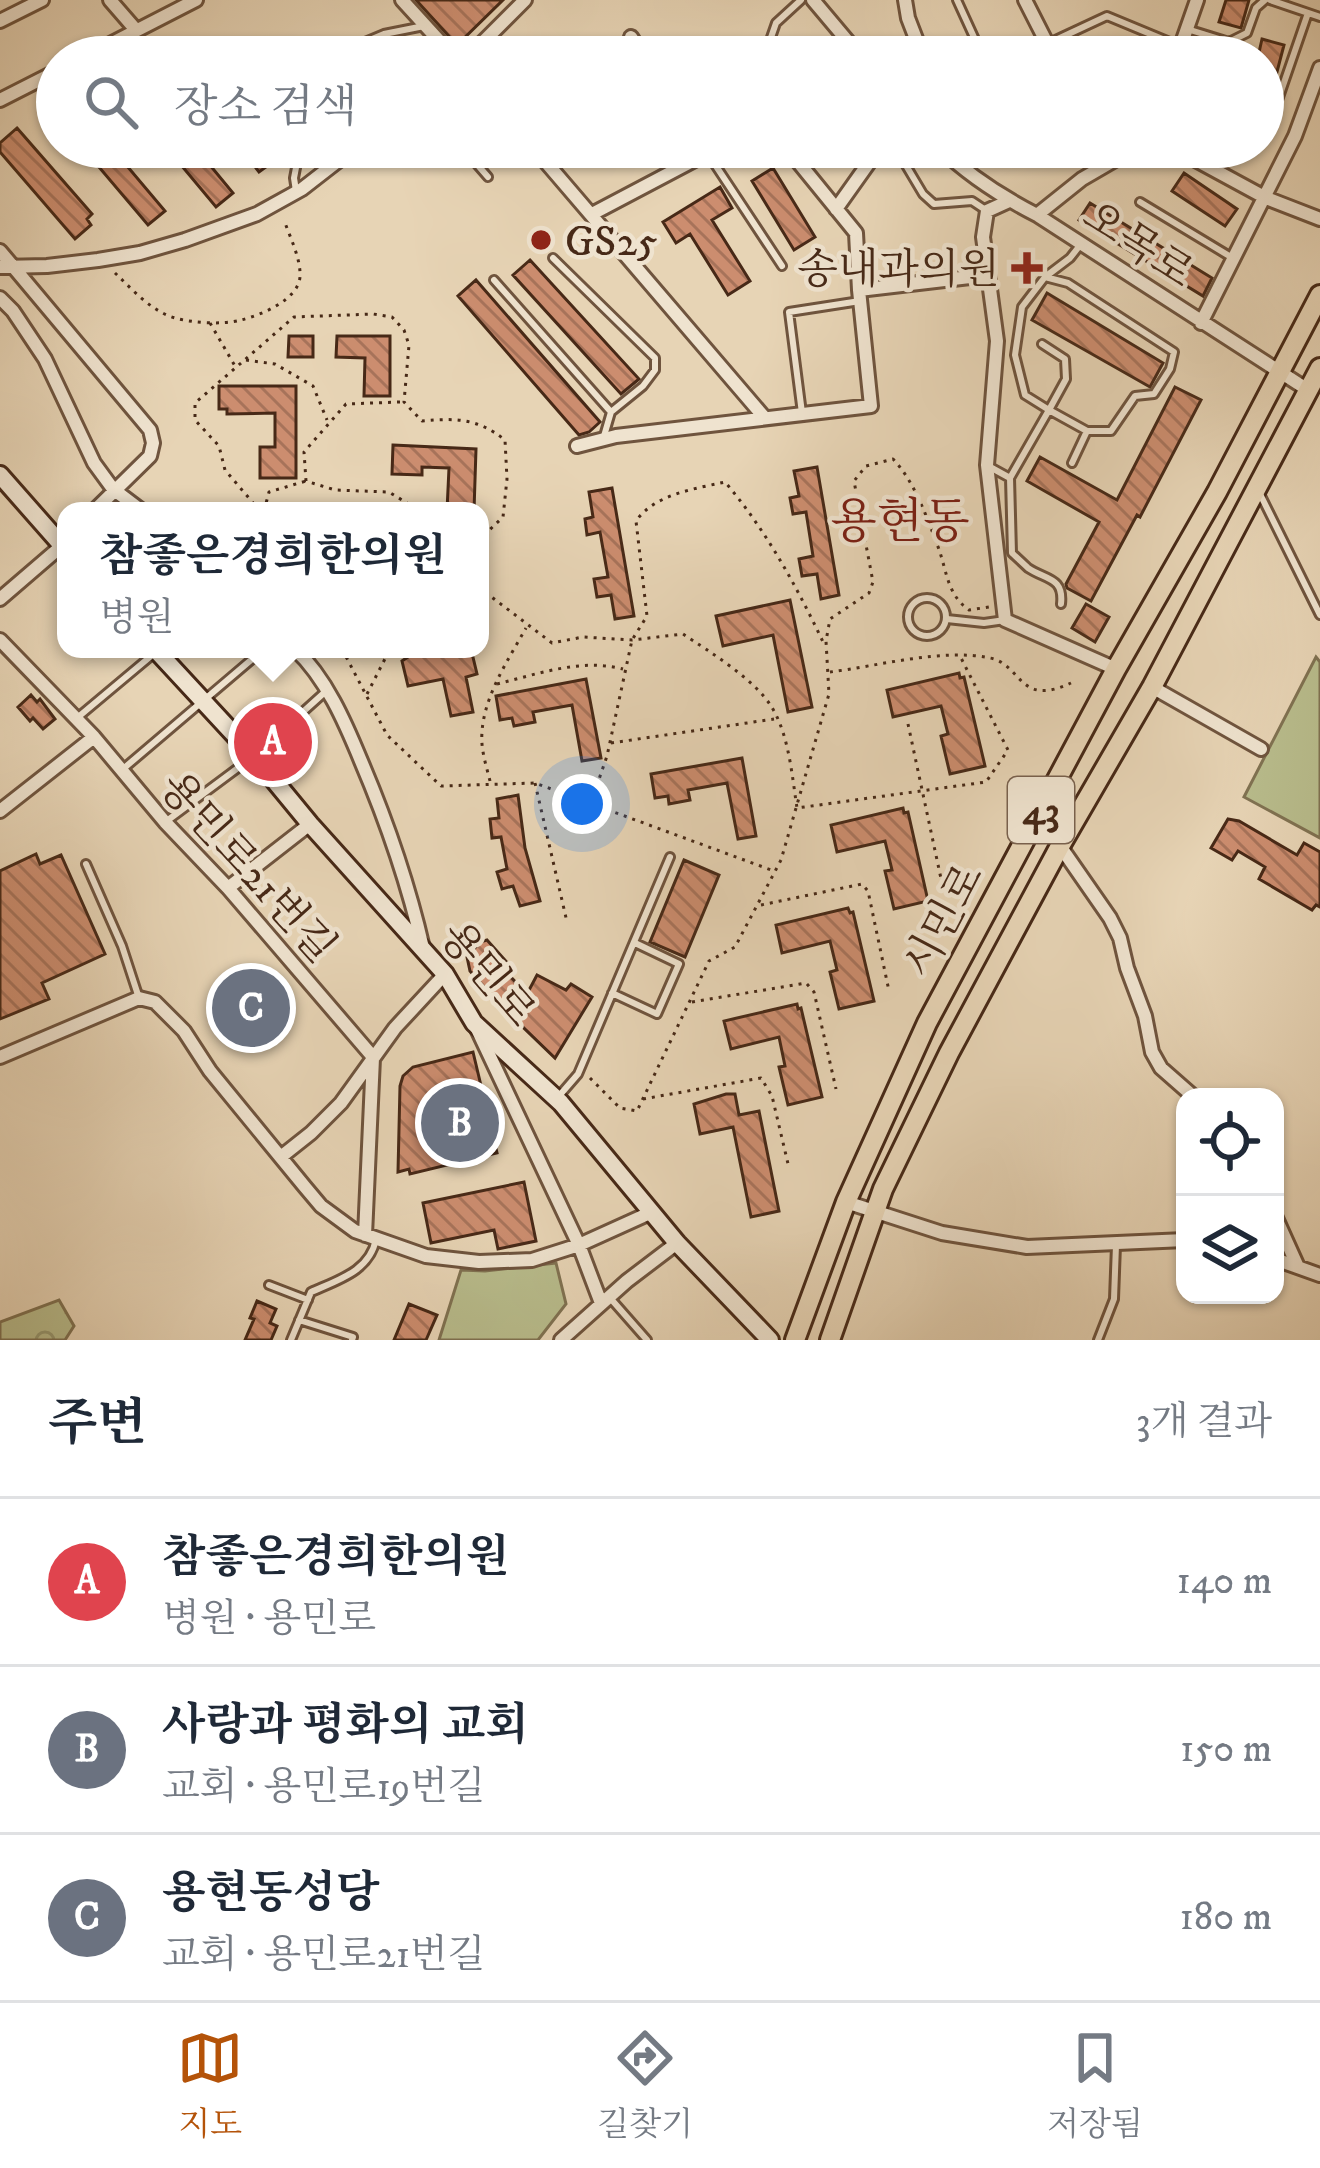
<!DOCTYPE html>
<html lang="ko">
<meta charset="utf-8">
<style>
body{margin:0;font-family:"IM FELL DW Pica","Noto Serif KR",serif;background:#f2f2f3;color:#1f2937}
.controls{position:absolute;right:36px;bottom:36px;display:grid;overflow:hidden;border-radius:24px;box-shadow:0 3px 9px #0004}
.controls button{width:108px;height:108px;display:grid;place-items:center;padding:0;border:0;border-bottom:3px solid #e0e1e3;background:#fff;color:#1f2937;font:60px sans-serif}
.you{position:absolute;left:582px;top:804px;width:42px;height:42px;margin:-30px;border:9px solid #fff;border-radius:50%;background:#1a73e8;box-shadow:0 0 0 18px #1a73e833}
.badge{display:grid;place-items:center;width:78px;height:78px;border-radius:50%;background:#b45309;color:#fff;font-size:39px;font-weight:700}
.pin{position:absolute;translate:-50% -50%;border:6px solid #fff;box-shadow:0 3px 12px #0006}
.popup{position:absolute;left:57px;top:502px;width:432px;height:156px;box-sizing:border-box;display:grid;place-content:center;border-radius:24px;background:#fff;filter:drop-shadow(0 3px 9px #0005);font-size:39px;white-space:nowrap;color:#747a83}
.popup b{font-size:45px;color:#1f2937}
.popup::after{content:'';position:absolute;left:50%;top:100%;margin-left:-24px;border:24px solid transparent;border-top-color:#fff}
.list{margin:0;padding:0;list-style:none}
h2{display:flex;justify-content:space-between;align-items:center;height:156px;margin:0;padding:0 48px;font-size:51px}
h2 small{font-size:39px;font-weight:400;color:#747a83}
.list li{display:grid;grid-template-columns:78px 1fr auto;gap:36px;align-items:center;box-sizing:border-box;height:168px;padding:0 48px;border-top:3px solid #e0e1e3}
.list b{display:block;font-size:45px;white-space:nowrap}
.list p{margin:0;font-size:39px;white-space:nowrap;color:#747a83}
.list em{font-size:39px;font-style:normal;color:#747a83}
.icon{flex:none;width:66px;height:66px;fill:none;stroke:currentColor;stroke-width:2;stroke-linecap:round;stroke-linejoin:round}
.map{position:relative;flex:none;width:1320px;height:1340px;overflow:hidden}
.search{position:absolute;background:#fff;box-shadow:0 3px 9px #0004;left:36px;right:36px;top:36px;height:132px;display:flex;align-items:center;gap:30px;box-sizing:border-box;padding:0 42px;border-radius:66px;color:#747a83;font-size:45px}
.sheet{height:660px;background:#fff}
nav{display:flex;justify-content:space-around;align-items:center;box-sizing:border-box;height:168px;border-top:3px solid #e0e1e3;background:#fff;font-size:33px;color:#747a83}
nav a{display:grid;justify-items:center;gap:6px}
nav .on{color:#b45309}
.map>svg:first-child{display:block}
.forest{fill:url(#forest-crowns);stroke:#807252;stroke-width:3}
.park{fill:#b8bc8c;stroke:#807252;stroke-width:3}
.building{fill:url(#building-back-hatch);stroke:#472917;stroke-width:3}
.lines{fill:none;stroke-linecap:round;stroke-linejoin:round}
.lane-casing{stroke:#6f543e;stroke-width:12}
.street-casing{stroke:#6f543e;stroke-width:18}
.secondary-casing{stroke:#472917;stroke-width:22}
.primary-casing{stroke:#472917;stroke-width:24}
.path{stroke:#472917;stroke-width:3;stroke-dasharray:3 6;stroke-linecap:butt}
.lane{stroke:#efe3cf;stroke-width:6}
.street{stroke:#efe3cf;stroke-width:12}
.secondary{stroke:#efe3cf;stroke-width:16}
.primary{stroke:#e7d4b5;stroke-width:18}
.poi-dot{fill:#8f2418;stroke:#efe3cf;stroke-width:4.5}
.labels{text-anchor:middle;stroke-width:9;stroke-linejoin:round;paint-order:stroke}
.shield{fill:#efe3cf;stroke:#79614e;stroke-width:3}
.shield-label{font-size:39px;font-weight:bold;fill:#472917}
.poi-label{font-size:42px;fill:#472917;stroke:#efe3cf;text-anchor:start}
.street-label{font-size:42px;fill:#472917;stroke:#efe3cf}
.quarter-label{font-size:48px;fill:#7a1f14;stroke:#efe3cf}
</style>
<div class="map">
<svg width="1320" height="1340" viewBox="0 0 1320 1340">
<defs>
<pattern id="forest-crowns" width="20" height="18" patternUnits="userSpaceOnUse" patternTransform="scale(3)"><rect width="20" height="18" fill="#b8bc8c"/><path d="M2 6a3 3 0 1 1 6 0M12 15a3 3 0 1 1 6 0" fill="none" stroke="#979971"/></pattern>
<pattern id="building-back-hatch" width="6" height="6" patternUnits="userSpaceOnUse" patternTransform="scale(3)"><rect width="6" height="6" fill="#cc8d6f"/><path d="M-1 5l2 2M0 0l6 6M5-1l2 2" fill="none" stroke="#a7735a"/></pattern>
</defs>
<rect width="100%" height="100%" fill="#e7d4b5"/>
<filter id="stains"><feTurbulence type="fractalNoise" baseFrequency=".00167" numOctaves="4"/><feColorMatrix values="0 0 0 0 .2 0 0 0 0 .09 0 0 0 0 .02 0 0 0 .5 -.17"/></filter>
<radialGradient id="worn" r=".72"><stop offset=".6" stop-color="#630" stop-opacity="0"/><stop offset="1" stop-color="#630" stop-opacity=".3"/></radialGradient>
<path class="forest" d="M59 1300 74 1326 65 1340H0V1322Z"/>
<path class="park" d="M1316 657 1320 662V838L1244 797Z
M556 1263 566 1304 538 1340H439L461 1270 485 1271Z"/>
<path class="building" d="M416 0H503L457 45Z
M1226 0H1249L1241 28 1219 22Z
M1262 39 1284 45 1267 110 1263 109V57H1258Z
M17 128 92 214 87 219 91 225 75 239 0 152V143Z
M82 147H111L165 211 148 225Z
M166 147H195L233 193 216 207Z
M240 147H267L277 159 259 172Z
M773 168 815 237 794 250 752 181Z
M1184 173 1237 209 1225 226 1172 191Z
M720 187 732 208 712 220 750 281 728 295 690 234 676 243 663 222Z
M1090 203 1212 278 1203 296 1079 220Z
M530 260 639 379 621 394 513 275Z
M476 280 600 422 589 432 579 435 458 296Z
M1047 293 1163 363 1150 387 1032 320Z
M289 336H313V357H288Z
M337 336H390V396H364L365 358 336 357Z
M219 386H296V478H260V447H275V413L227 414V409H219Z
M1175 387 1201 400 1140 517 1137 515 1091 601 1067 588 1066 584 1099 522 1027 481 1040 457 1117 500Z
M393 445 476 449 474 511H447L449 468 422 467V475L392 474Z
M817 467 839 595 821 599 817 574 802 576 799 559 813 556 806 512 793 514 790 498 799 496 794 471Z
M612 488 634 616 615 619 611 595 597 597 594 579 608 577 600 532 587 535 585 519 593 517 589 492Z
M790 600 812 707 788 712 773 635 723 646 716 616Z
M1086 604 1109 617 1095 642 1072 628Z
M427 649H471L477 674 466 677 473 712 451 716 443 679 408 686 402 661 417 651Z
M959 673 960 678 964 677 985 766 950 774 941 736 948 734 941 706 893 717 887 690Z
M586 679 601 758 582 761 572 705 533 712 535 722 514 726 512 718 500 720 496 696Z
M31 695 37 702 40 699 55 719 43 729 33 718 30 721 18 707Z
M742 758 756 836 738 839 727 783 688 790 690 800 669 804 668 796 655 798 651 774Z
M518 795 525 848 540 901 520 906 513 886 502 889 497 872 507 869 501 837 492 838 490 819 499 818 497 799Z
M903 808 904 813 908 812 928 901 894 909 885 871 892 870 885 841 837 852 831 825Z
M1228 819 1239 821 1297 855 1304 843 1320 852V907L1316 905 1312 910 1259 879 1265 867 1238 851 1232 860 1211 848Z
M36 854 40 864 61 855 105 954 42 983 49 999 0 1019V871Z
M684 860 719 875 685 957 650 942Z
M848 908 850 913 853 912 874 1001 839 1009 830 972 837 970 830 941 782 953 776 925Z
M487 940 513 969 508 974 527 994 537 975 566 990 571 984 592 997 555 1058 502 1007 470 971 467 957 480 942Z
M797 1004 798 1009 801 1008 822 1097 788 1105 779 1067 785 1066 779 1037 731 1049 724 1021Z
M473 1052 497 1153 410 1174 409 1169 398 1172 400 1086 403 1076 413 1067Z
M726 1094H735L739 1115 759 1111 779 1211 751 1217 733 1127 700 1134 694 1104Z
M524 1182 536 1241 498 1249 494 1230 431 1243 423 1203Z
M257 1301 276 1309 270 1323 277 1326 271 1340H245L254 1319 250 1318Z
M409 1304 437 1315 426 1340H394Z"/>
<g class="lines">
<g class="lane-casing">
<path id="lane" d="M957 0 983 57
M1270 0 1320 17
M1187 29 1229 42 1247 33 1256 8 1265 0
M1047 44 1107 16 1177 45
M329 57 384 34 424 26
M755 57 767 49 776 23 801 0
M1278 100 1308 13
M462 147 488 177
M895 147 923 194 934 204 972 201 987 211
M710 157 782 266
M963 163 1017 147
M296 191 294 178 300 147
M1140 202 1231 257
M553 258 655 358V370L643 386 611 412
M494 280 611 412 604 436
M1042 344 1065 359 1066 379 1049 410 1087 431H1111L1135 396 1154 394 1170 369 1174 352 1068 283 1045 277
M802 413 789 312 860 301
M1072 463 1087 431
M990 467 1010 478 1049 410 1025 395 1015 355 1022 307 1045 277 1070 258 1081 244
M1010 478 1012 553C1013 554 1026 566 1028 568 1046 580 1064 577 1061 604
M1260 494 1320 615
M908 617a19 19 0 1 1 38 0a19 19 0 1 1-38 0Z
M947 619 984 623 1005 620
M77 718 157 651
M123 769 264 649
M168 820 254 756 325 692
M86 864 122 946 138 995
M612 993 657 1014 679 964 635 943
M559 1096 578 1074 670 857
M269 1285 308 1300
M611 1299 647 1340
M299 1320 353 1337 352 1340
M291 1340 311 1292C338 1280 370 1271 376 1239
M1098 1340 1114 1299 1116 1245"/>
</g>
<g class="street-casing">
<path id="street" d="M110 0 136 30
M402 0 454 57
M813 0 861 57
M905 0 908 18 923 57
M1025 0 1054 57
M0 21 42 0
M631 37 644 57
M85 57 196 0
M468 57 525 0
M1177 57 1197 0
M0 100 57 71
M533 147 764 417
M775 147 795 158 856 233 859 290
M939 147C967 174 1002 197 1037 215L1308 390
M1099 147 1107 164
M1172 147 1266 198 1320 219
M1009 201 987 211 983 237 997 341 987 465 1005 620 1116 669
M836 209 880 147
M592 214 702 156 728 147
M1037 215 1082 179 1137 147
M0 251 150 430 153 443 150 456 94 511
M0 267 47 266 98 260 140 253 185 240 257 214 302 189 356 147
M0 298 13 311 45 359 94 463 113 489 142 511
M1201 323 1295 136 1320 68
M577 446 616 436 871 406 859 290 987 275
M0 599 65 543
M0 640 94 737 165 822 228 888 373 1057
M295 649C326 678 345 722 361 761 387 822 408 883 423 948
M1152 687 1261 749
M0 811 94 737
M1060 846 1110 918 1120 938 1127 968 1145 1016 1152 1052 1161 1068 1194 1097
M228 888 310 824
M0 1057 139 998 155 1002 184 1031 210 1071 305 1187 321 1206 355 1231 426 1256 479 1262 532 1260 579 1245 477 1029
M282 1156 311 1133 341 1103 395 1028 445 974
M846 1202 942 1233 1027 1247 1185 1240
M1275 1216 1298 1267
M365 1235 373 1058
M1275 1259 1320 1275
M601 1303 579 1245 652 1212
M561 1340 627 1281 677 1243"/>
</g>
<g class="secondary-casing">
<path id="secondary" d="M0 475 66 550
M155 649 254 756 310 824 445 974 474 1023 561 1103 677 1243 770 1340"/>
</g>
<g class="primary-casing">
<path id="primary" d="M795 1340 846 1202 927 1023 1116 669 1217 492 1320 295
M830 1340 883 1189 949 1053 1060 846 1152 687 1320 368"/>
</g>
<path class="path" d="M115 273C133 290 151 311 175 318 193 323 223 325 241 320 261 315 298 300 300 277 301 260 291 239 285 223
M210 323 235 366
M246 360 275 364 313 386 327 420
M400 402 346 404 304 452 306 481 335 490 389 492 420 511
M260 511 225 470 219 446 195 420V403L294 317 373 314 392 317 404 330 409 345 404 402 422 421C456 418 477 418 505 440L507 479 503 517 480 539
M264 511 269 492 306 481
M480 585 485 592 552 643 583 637 632 640 683 634C710 652 754 679 771 706 789 734 792 776 797 808L986 782 1008 750 960 656
M342 649 387 735 441 786 535 783 774 871
M830 672C878 666 943 648 990 658 1022 664 1018 708 1071 683
M497 684C538 674 581 658 623 669
M367 694 390 649
M908 724 943 888
M611 743 774 719
M490 781C487 769 483 756 482 744 479 703 507 662 526 628
M535 783 567 922
M608 811 597 785 607 756 632 640 647 616 636 521C655 494 694 489 725 482 766 530 797 587 824 644
M761 905 862 884 868 891 889 991
M692 1002 806 983 814 992 836 1089
M590 1078 620 1108 637 1111 709 961 735 947 781 860 829 694 826 641 830 619 869 593 873 582 854 481 866 466 893 459C914 481 926 515 937 544 947 569 946 594 969 610L989 607
M643 1099 761 1078 772 1096 789 1168"/>
<use href="#lane" class="lane"/>
<use href="#street" class="street"/>
<use href="#secondary" class="secondary"/>
<use href="#primary" class="primary"/>
</g>
<g class="poi-dot">
<circle cx="541" cy="240" r="12"/>
<path d="M1021 250h12v12h12v12h-12v12h-12v-12h-12v-12h12z"/>
</g>
<g class="labels">
<rect class="shield" x="1008" y="777" width="66" height="66" rx="9"/>
<g class="shield-label">
<text x="1041" y="824">43</text>
</g>
<g class="poi-label">
<text x="565" y="255">GS25</text>
<text x="1000" y="283" text-anchor="end">송내과의원</text>
</g>
<g class="street-label">
<text transform="translate(1139 243) rotate(33)" y="15">오목로</text>
<text transform="translate(249 866) rotate(48)" y="15">용민로21번길</text>
<text transform="translate(942 920) rotate(-62)" y="15">시민로</text>
<text transform="translate(489 973) rotate(50)" y="15">용민로</text>
</g>
<g class="quarter-label">
<text x="900" y="537">용현동</text>
</g>
</g>
<rect width="100%" height="100%" filter="url(#stains)"/>
<rect width="100%" height="100%" fill="url(#worn)"/>
</svg>
<div class="controls">
<button><svg class="icon" aria-label="locate" viewBox="0 0 24 24"><circle cx="12" cy="12" r="6"/><path d="M12 2v4M12 18v4M2 12h4M18 12h4"/></svg></button>
<button><svg class="icon" aria-label="layers" viewBox="0 0 24 24"><path d="M12 4l9 5-9 5-9-5zM3 14l9 5 9-5"/></svg></button>
</div>
<div class="you"></div>
<div class="pin badge" style="left:273px;top:742px;background:#e0444e">A</div>
<div class="popup"><b>참좋은경희한의원</b>병원</div>
<div class="pin badge" style="left:460px;top:1123px;background:#6b7280">B</div>
<div class="pin badge" style="left:251px;top:1008px;background:#6b7280">C</div>
<div class="search"><svg class="icon" aria-label="search" viewBox="0 0 24 24"><circle cx="10" cy="10" r="6"/><path d="M15 15l6 6"/></svg>장소 검색</div>
</div>
<section class="sheet">
<h2>주변<small>3개 결과</small></h2>
<ul class="list">
<li><span class="badge" style="background:#e0444e">A</span><div><b>참좋은경희한의원</b><p>병원 · 용민로</p></div><em>140 m</em></li>
<li><span class="badge" style="background:#6b7280">B</span><div><b>사랑과 평화의 교회</b><p>교회 · 용민로19번길</p></div><em>150 m</em></li>
<li><span class="badge" style="background:#6b7280">C</span><div><b>용현동성당</b><p>교회 · 용민로21번길</p></div><em>180 m</em></li>
</ul>
</section>
<nav>
<a class="on"><svg class="icon" aria-label="map" viewBox="0 0 24 24"><path d="M3 6l6-2 6 2 6-2v14l-6 2-6-2-6 2zM9 4v14M15 6v14"/></svg>지도</a>
<a><svg class="icon" aria-label="directions" viewBox="0 0 24 24"><path d="M12 3l9 9-9 9-9-9zM9 14v-3h6M13 9l2 2-2 2"/></svg>길찾기</a>
<a><svg class="icon" aria-label="saved" viewBox="0 0 24 24"><path d="M7 4h10v16l-5-4-5 4z"/></svg>저장됨</a>
</nav>
